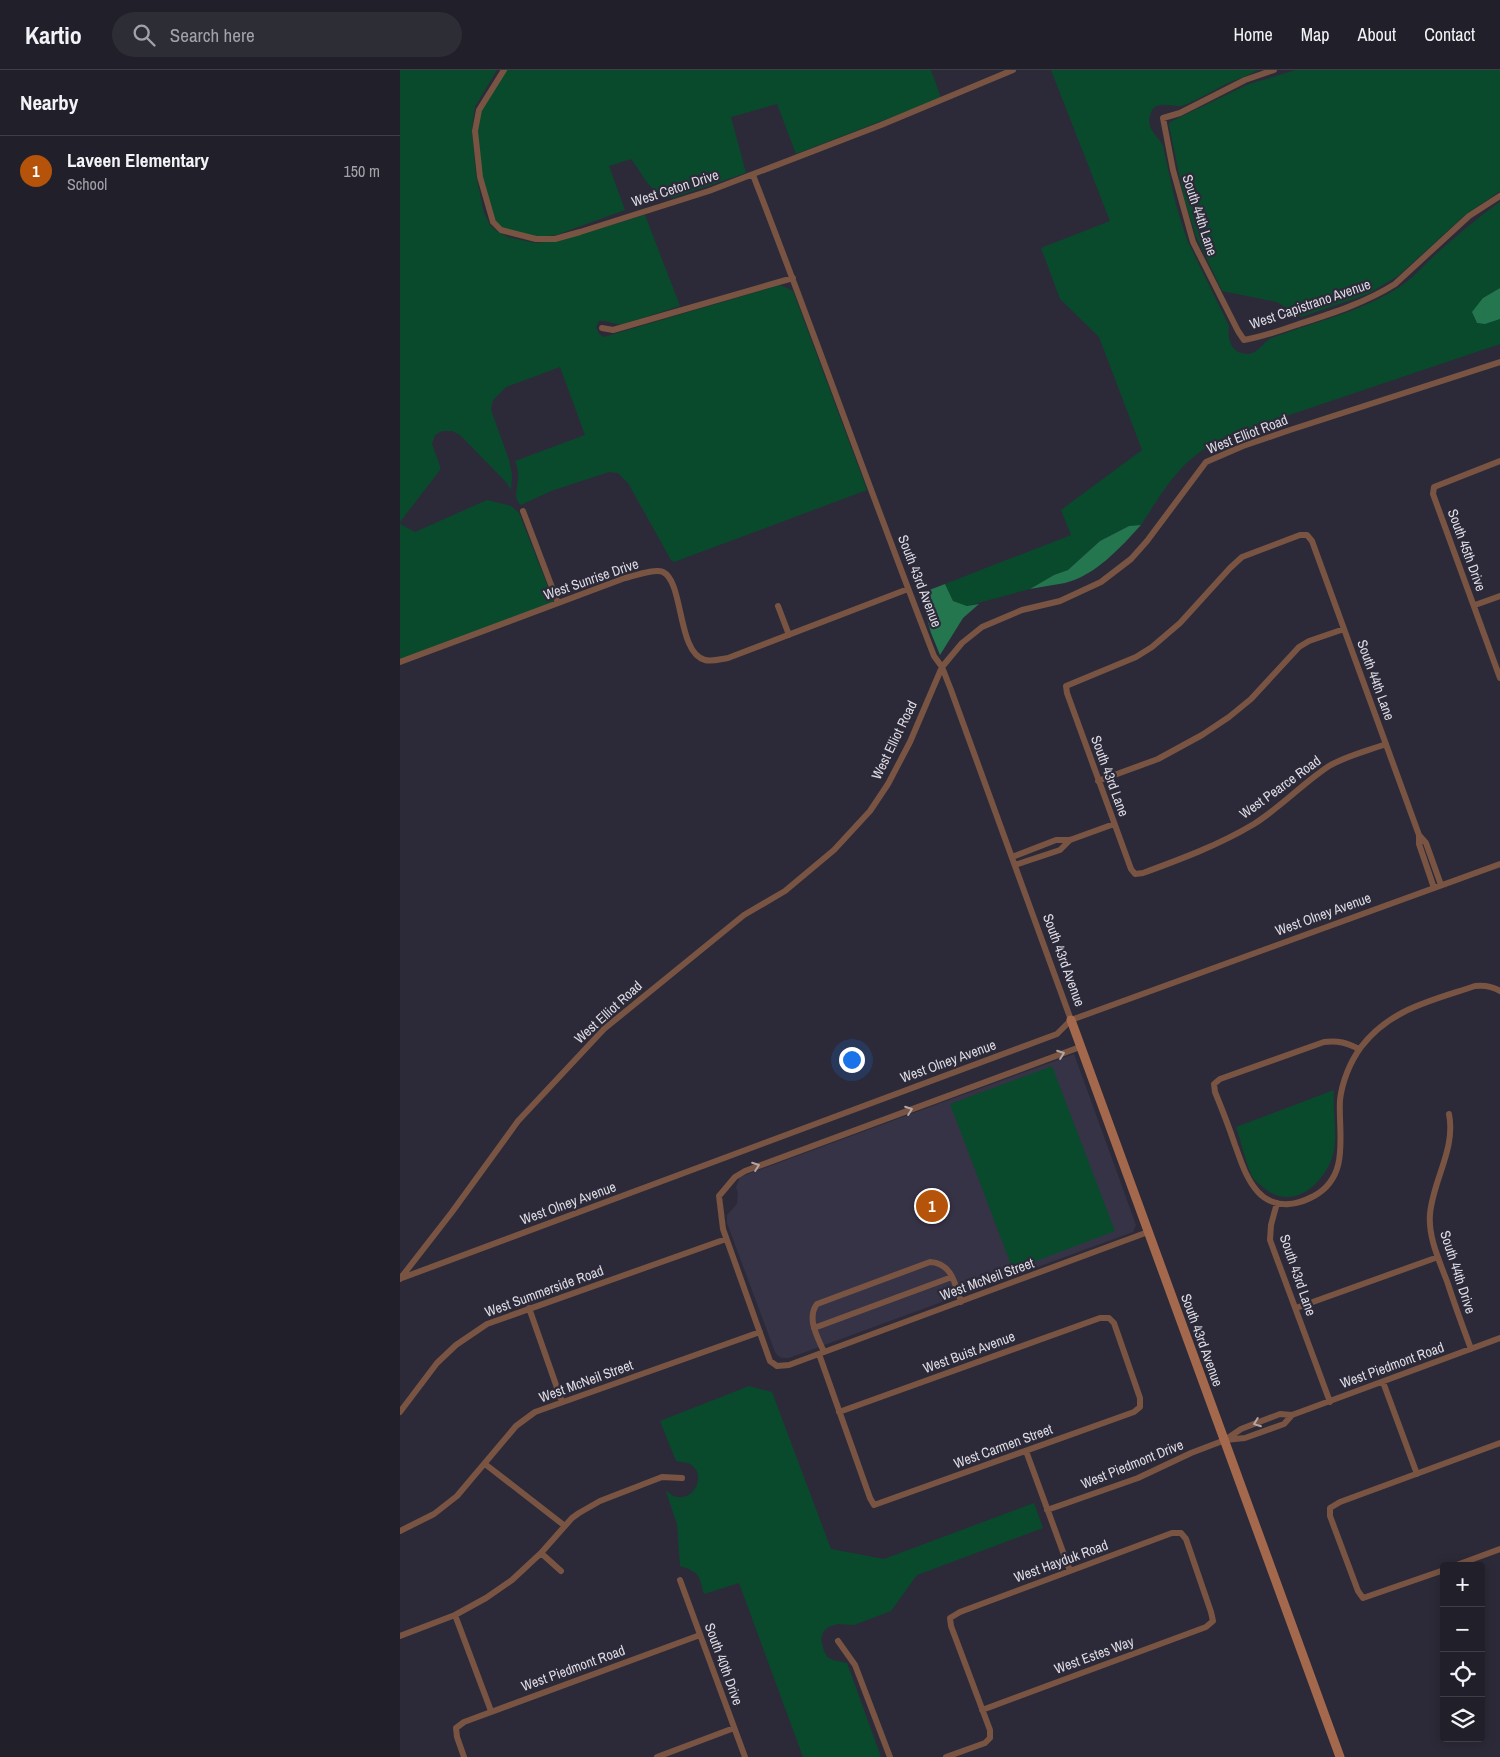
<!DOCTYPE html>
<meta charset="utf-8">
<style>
body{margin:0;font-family:"Archivo Narrow",sans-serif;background:#2d2d36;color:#f1f3f6}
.controls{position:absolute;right:15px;bottom:15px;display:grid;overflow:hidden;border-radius:5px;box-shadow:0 2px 12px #0003}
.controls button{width:45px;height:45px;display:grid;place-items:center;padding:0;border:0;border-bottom:1px solid #3e3e47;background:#21202a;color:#f1f3f6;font:25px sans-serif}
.you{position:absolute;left:451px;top:989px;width:18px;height:18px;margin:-12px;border:4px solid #fff;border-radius:50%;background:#1a73e8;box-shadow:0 0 0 8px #1a73e833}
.badge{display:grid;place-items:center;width:32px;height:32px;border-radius:50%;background:#b45309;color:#fff;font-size:16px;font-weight:700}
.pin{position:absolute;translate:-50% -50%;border:2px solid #fff;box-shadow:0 1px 5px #0006}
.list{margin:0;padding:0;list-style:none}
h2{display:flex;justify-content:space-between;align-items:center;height:65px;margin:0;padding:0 20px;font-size:21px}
h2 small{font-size:16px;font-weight:400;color:#a2a3a8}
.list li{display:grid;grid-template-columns:32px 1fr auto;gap:15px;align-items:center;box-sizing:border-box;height:70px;padding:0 20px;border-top:1px solid #3e3e47}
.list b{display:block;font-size:19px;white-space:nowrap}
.list p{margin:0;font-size:16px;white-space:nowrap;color:#a2a3a8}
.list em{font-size:16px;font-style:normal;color:#a2a3a8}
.icon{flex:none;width:28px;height:28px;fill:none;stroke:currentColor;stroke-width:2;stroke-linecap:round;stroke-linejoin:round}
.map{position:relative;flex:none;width:1100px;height:1687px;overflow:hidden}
header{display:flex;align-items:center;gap:30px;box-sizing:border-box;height:70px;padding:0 25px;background:#21202a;border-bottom:1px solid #3e3e47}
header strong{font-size:24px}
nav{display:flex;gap:28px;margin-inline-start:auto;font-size:18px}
.search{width:350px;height:45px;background:#2d2d36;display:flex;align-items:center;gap:12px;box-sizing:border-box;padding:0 18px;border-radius:28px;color:#a2a3a8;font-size:19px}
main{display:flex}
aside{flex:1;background:#21202a}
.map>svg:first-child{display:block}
.built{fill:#363347}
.green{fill:#094a2d}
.forest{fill:#24764f}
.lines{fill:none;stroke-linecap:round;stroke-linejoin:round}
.street{stroke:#795442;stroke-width:6}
.secondary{stroke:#a4694c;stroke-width:9}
.oneway{stroke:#b4a5a3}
.labels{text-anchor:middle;stroke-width:4.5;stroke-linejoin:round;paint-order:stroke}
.street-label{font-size:14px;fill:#dcdbe4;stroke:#2c2a38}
</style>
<header>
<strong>Kartio</strong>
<div class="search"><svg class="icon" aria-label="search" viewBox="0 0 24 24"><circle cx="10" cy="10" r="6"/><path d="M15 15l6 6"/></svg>Search here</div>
<nav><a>Home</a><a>Map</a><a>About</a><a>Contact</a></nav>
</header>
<main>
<aside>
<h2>Nearby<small></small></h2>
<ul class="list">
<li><span class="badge">1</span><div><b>Laveen Elementary</b><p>School</p></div><em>150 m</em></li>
</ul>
</aside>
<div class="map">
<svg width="1100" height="1687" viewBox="0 0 1100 1687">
<rect width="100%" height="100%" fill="#2c2a38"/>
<path class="built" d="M674 984 736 1155 733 1162 389 1288H382L378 1286 375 1282 327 1153V1145L337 1134 338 1123 336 1117 340 1107Z"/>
<path class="green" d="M0 0H97L75 37 72 59 76 105 84 143 90 155 98 162 108 167 135 173 158 171 245 145 280 236 223 254C214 255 207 250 199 251L196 257 199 264 204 267 380 215 393 221 467 420 274 492 271 490 228 413 218 403 209 402 151 421 121 435C112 428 118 418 118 408 119 402 117 396 115 391L185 365 160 297 106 317 93 330 91 340 109 390 112 405 111 420 106 412 60 365 52 361H42L35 365 32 374 40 396V400L0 452Z
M106 0H531L541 28 396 84 377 34 331 47 346 103 272 128C248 122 245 107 231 89L209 96 225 140 156 165 137 167 102 158 96 152 82 106 77 61 81 41Z
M651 0H858C848 6 837 9 826 14 812 21 798 30 784 35 774 39 755 27 750 45 746 60 758 65 763 76L776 135 787 170 829 256C827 269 831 283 846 284 859 285 863 270 874 267 916 252 963 241 1001 216 1013 208 1024 195 1035 185 1056 166 1077 148 1100 132V218L1083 228 1074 247 1077 253 1085 254 1100 249V274L827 366C782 387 767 415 741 455L729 456 700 471 668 500 654 505 630 519 567 536 553 531 545 514 671 465 661 440 742 380 699 267 660 229 641 178 710 151Z
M896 0H1100V121L1065 145 998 206 968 224 901 247 877 232 822 221 796 166 784 128 769 55 770 52 849 14Z
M87 430 111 436 119 443 154 532 0 589V454L15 462Z
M652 996 715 1161 613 1200 550 1034Z
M934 1020C932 1042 939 1067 932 1088 922 1116 891 1141 864 1118 861 1115 856 1112 853 1108 847 1097 841 1071 836 1057Z
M349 1316 372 1322 431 1479 484 1489 634 1433 643 1458 517 1505 491 1541 454 1555 438 1554 428 1557 423 1562 421 1569 424 1581 427 1587 433 1590 447 1593 481 1687H403L339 1513 304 1524C299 1506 300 1502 280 1496L277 1454 266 1421C269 1423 274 1427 277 1427 297 1430 307 1401 288 1393 284 1392 280 1392 276 1391L260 1351Z"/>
<path class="forest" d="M1100 218V249L1085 254 1077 253 1072 242 1083 228Z
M741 455C720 478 696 505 665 513 653 515 641 517 630 519L654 505 668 500 700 471 729 456Z
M545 514 553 531 567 536 579 534 563 548 540 585 531 563 521 527 524 522Z"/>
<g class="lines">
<path class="street" d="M104 0 79 40 75 61 80 107 93 152 101 160 136 169H155L180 162 309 121 481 55 613 0
M874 0 845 10 780 43 763 48 773 100 793 172 838 261 844 270C862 267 879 261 896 255 930 244 965 233 995 214L1069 146 1100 126
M353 105C415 265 472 426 534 586L542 597 551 620 671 950
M202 258 213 260 393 208
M1100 391 1034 417 1033 424 1100 608
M123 441 158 533
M1075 535 1100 526
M378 536 389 565
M0 592 225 508C234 506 255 498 263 502 284 512 277 583 305 590 312 592 321 589 328 588L508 519
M986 674C967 681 946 686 929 696 903 713 881 737 854 754 819 775 781 789 743 803L735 804 731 799 667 623 666 616 736 587 752 577 780 553 830 498 842 487 900 465H907L912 471 1019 765 1026 773 1041 815
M698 711 758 689 802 665 829 647 851 629 899 577 909 571 944 559
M1019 765V774L1034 818
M612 787 656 770H670L714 754
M615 795 660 780 670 770
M680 977 345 1101 335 1107 319 1126 323 1159 370 1291 377 1296 389 1295 748 1162
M959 979C947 973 938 970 924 972L820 1009 814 1014 815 1022C822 1039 829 1057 835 1075 841 1091 846 1109 858 1122 866 1131 878 1135 889 1134 898 1134 906 1130 914 1126 951 1106 938 1063 940 1030 942 1012 950 992 961 977 990 939 1031 931 1075 916 1085 915 1092 916 1100 921
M1049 1044C1056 1079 1033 1110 1030 1144 1028 1168 1040 1192 1048 1214 1055 1236 1063 1257 1071 1279
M877 1133 871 1155 870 1170 930 1332
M2 1208 657 964 671 950 1100 794
M0 1209 52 1142 118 1051 204 959 344 845 385 821 434 780 470 741 488 714 510 672 542 597 562 573 582 557 622 540 660 531 701 512 731 489 747 471 806 392 843 376 890 360 1100 292
M129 1238 162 1332
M896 1238 1038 1187
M414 1258 552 1207
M424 1282C418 1268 406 1248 417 1234L530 1192C552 1193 555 1214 561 1232
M419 1284 470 1428 474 1435 734 1342 740 1337V1328L714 1253 709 1248H700L439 1342
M983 1312 1017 1404
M0 1342 37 1293 56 1275 87 1254 326 1169
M825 1370 841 1359 880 1344 892 1345 1100 1268
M626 1381 670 1501
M85 1394 165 1456
M647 1440 738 1408 791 1383 825 1370 845 1368 884 1354 892 1345
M0 1461 34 1444 57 1426 116 1356 135 1342 360 1262
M141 1483 161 1501
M1054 1496 1100 1479
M1044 1500 963 1528 958 1521 930 1446V1438L940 1432 1100 1373
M280 1510 345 1687
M55 1545 91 1641
M0 1566 55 1545 86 1528 112 1510 141 1483 172 1448 179 1443 200 1431 262 1407 282 1408
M438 1571 455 1595 490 1687
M64 1687 57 1667 56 1658 64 1652 300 1565
M257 1687 334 1658
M546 1687 585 1673 590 1668V1660L551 1556 550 1548 560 1542 772 1463H781L786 1469 811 1542 813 1551 806 1557 582 1640"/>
<path class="secondary" d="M671 950 940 1687"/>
</g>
<defs><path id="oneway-chevron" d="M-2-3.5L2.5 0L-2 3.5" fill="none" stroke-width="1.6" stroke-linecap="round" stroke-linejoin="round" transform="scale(1.25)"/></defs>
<g class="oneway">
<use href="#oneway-chevron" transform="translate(661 984) rotate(-20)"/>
<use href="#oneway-chevron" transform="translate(509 1040) rotate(-20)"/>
<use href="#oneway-chevron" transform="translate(356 1096) rotate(-20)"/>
<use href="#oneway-chevron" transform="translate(857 1353) rotate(159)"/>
</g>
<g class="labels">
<g class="street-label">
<text transform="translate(275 118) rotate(-18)" y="5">West Ceton Drive</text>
<text transform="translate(800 145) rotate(72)" y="5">South 44th Lane</text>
<text transform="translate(910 234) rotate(-19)" y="5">West Capistrano Avenue</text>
<text transform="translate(847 364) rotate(-21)" y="5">West Elliot Road</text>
<text transform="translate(1067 480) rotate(70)" y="5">South 45th Drive</text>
<text transform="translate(191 509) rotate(-19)" y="5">West Sunrise Drive</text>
<text transform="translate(520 511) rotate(69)" y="5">South 43rd Avenue</text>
<text transform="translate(976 610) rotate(70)" y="5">South 44th Lane</text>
<text transform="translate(494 670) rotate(-64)" y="5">West Elliot Road</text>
<text transform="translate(710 706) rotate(70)" y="5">South 43rd Lane</text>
<text transform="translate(880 717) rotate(-36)" y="5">West Pearce Road</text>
<text transform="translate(923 844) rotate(-20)" y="5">West Olney Avenue</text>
<text transform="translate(664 890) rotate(70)" y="5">South 43rd Avenue</text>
<text transform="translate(208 942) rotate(-42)" y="5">West Elliot Road</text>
<text transform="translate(548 991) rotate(-20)" y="5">West Olney Avenue</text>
<text transform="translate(168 1133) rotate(-20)" y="5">West Olney Avenue</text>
<text transform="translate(1058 1202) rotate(72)" y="5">South 44th Drive</text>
<text transform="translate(898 1205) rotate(71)" y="5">South 43rd Lane</text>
<text transform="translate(587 1209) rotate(-20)" y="5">West McNeil Street</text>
<text transform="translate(144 1221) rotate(-20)" y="5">West Summerside Road</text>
<text transform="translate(802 1270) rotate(70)" y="5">South 43rd Avenue</text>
<text transform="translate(569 1282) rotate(-20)" y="5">West Buist Avenue</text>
<text transform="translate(992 1295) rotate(-20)" y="5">West Piedmont Road</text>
<text transform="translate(186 1311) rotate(-20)" y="5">West McNeil Street</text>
<text transform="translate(603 1376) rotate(-20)" y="5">West Carmen Street</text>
<text transform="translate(732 1394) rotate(-22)" y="5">West Piedmont Drive</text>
<text transform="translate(661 1491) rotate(-20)" y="5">West Hayduk Road</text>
<text transform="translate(694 1585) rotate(-20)" y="5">West Estes Way</text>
<text transform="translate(324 1594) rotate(70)" y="5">South 40th Drive</text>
<text transform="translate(173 1598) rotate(-20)" y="5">West Piedmont Road</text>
</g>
</g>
</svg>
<div class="controls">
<button>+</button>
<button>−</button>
<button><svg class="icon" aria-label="locate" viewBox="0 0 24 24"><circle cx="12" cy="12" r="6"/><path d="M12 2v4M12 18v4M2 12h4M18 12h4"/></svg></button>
<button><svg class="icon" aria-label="layers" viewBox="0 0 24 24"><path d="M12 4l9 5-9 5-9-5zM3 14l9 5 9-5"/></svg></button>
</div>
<div class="you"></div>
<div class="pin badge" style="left:532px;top:1136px">1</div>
</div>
</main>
